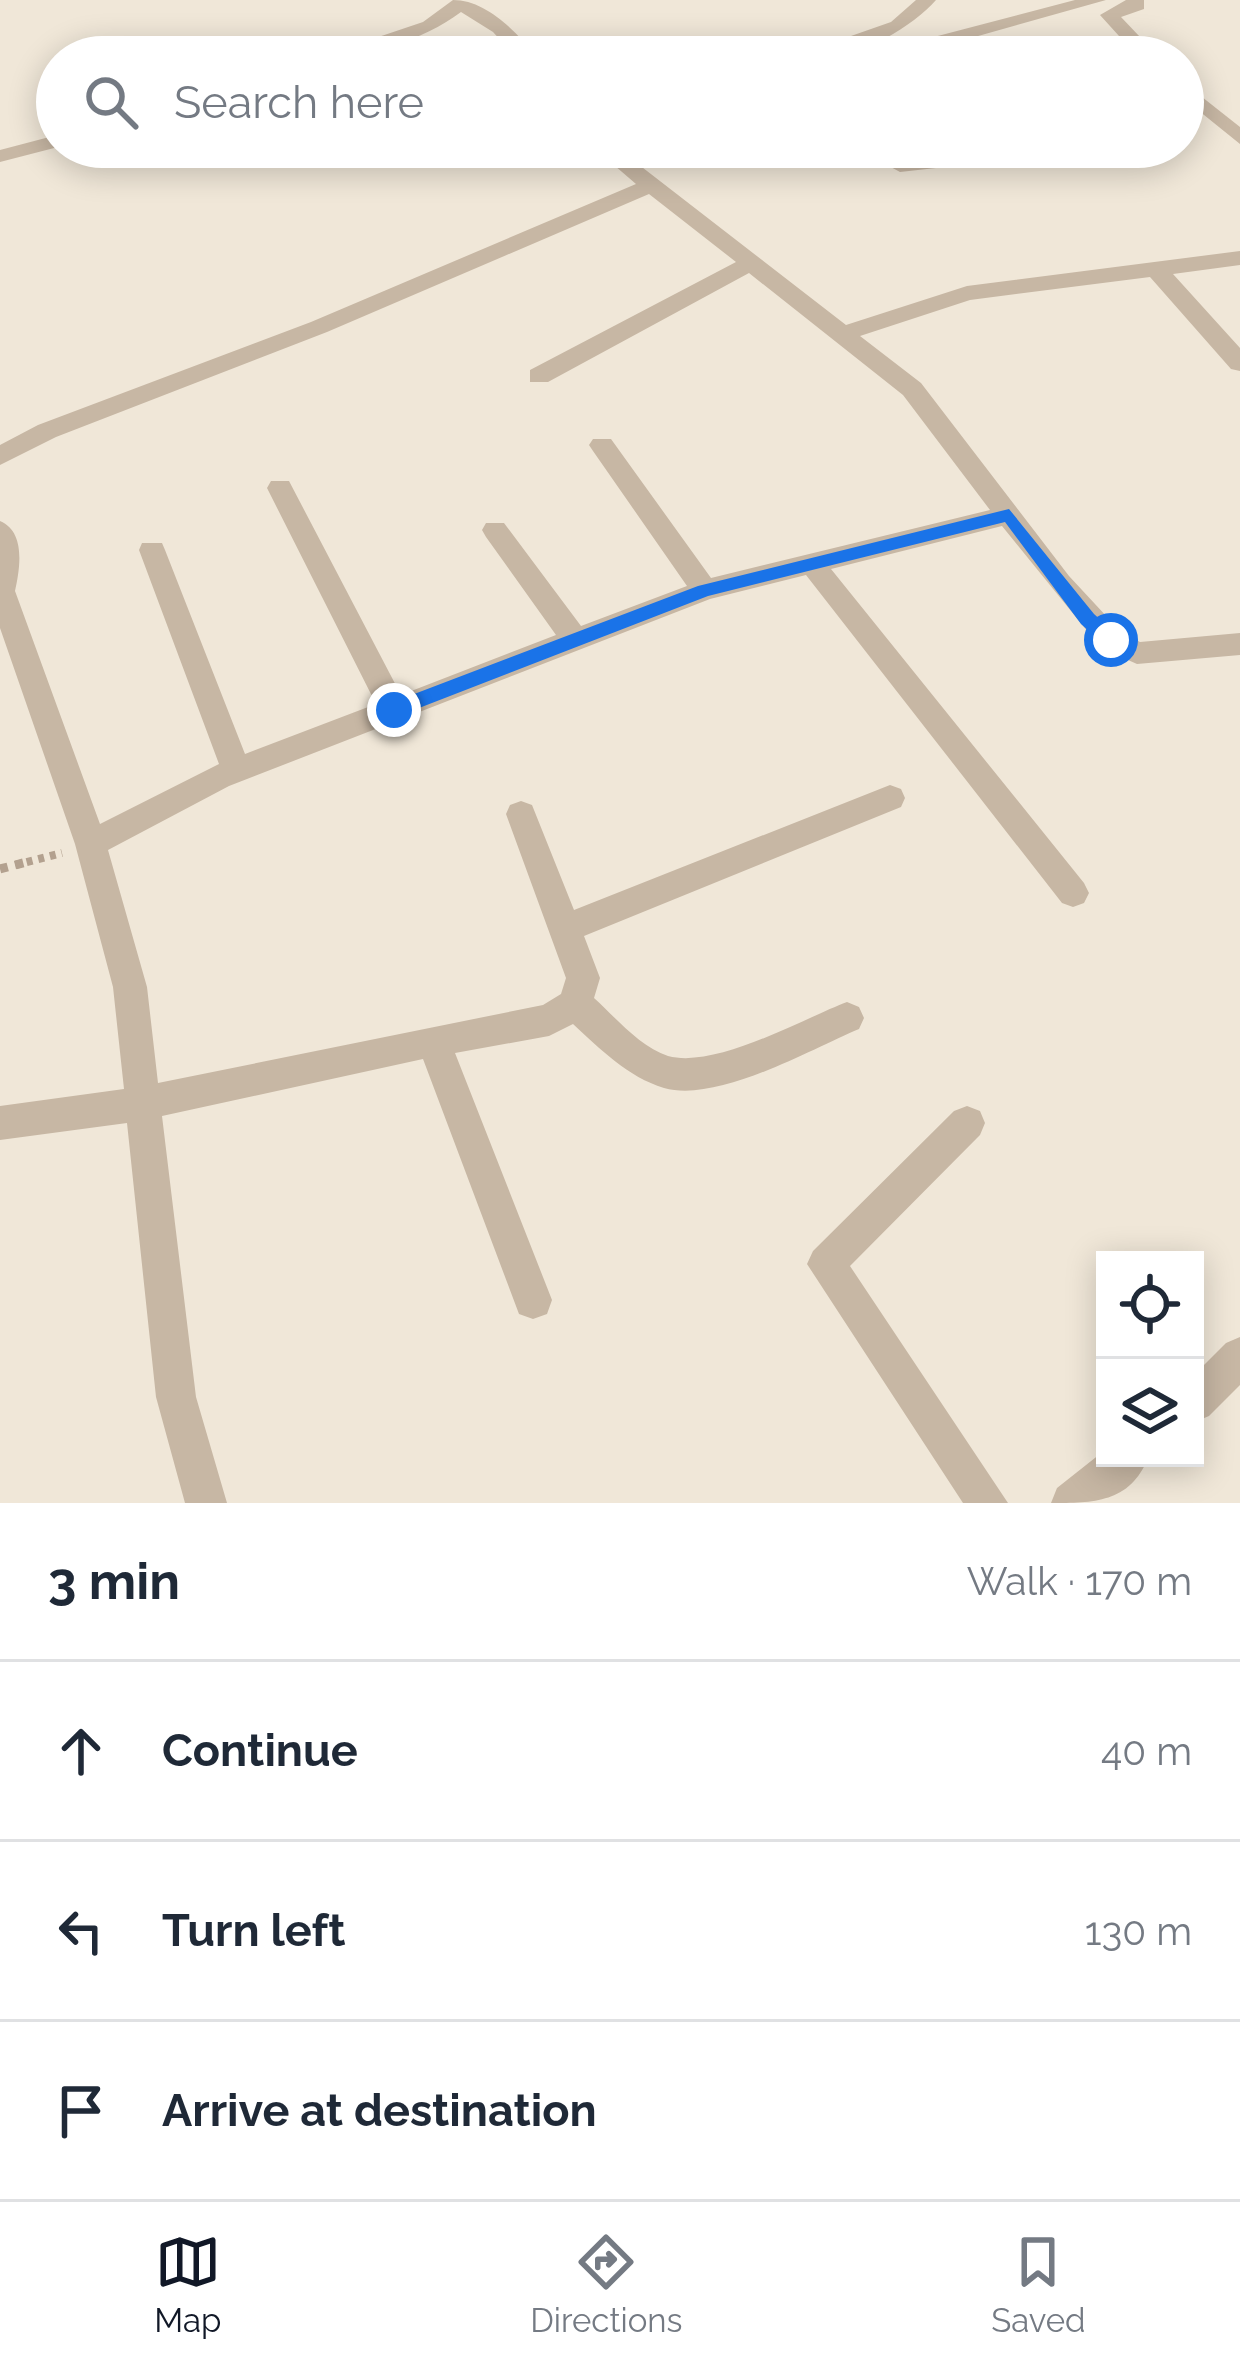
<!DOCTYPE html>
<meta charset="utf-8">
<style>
body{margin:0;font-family:Raleway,sans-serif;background:#f6f6f7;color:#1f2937}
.controls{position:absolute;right:36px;bottom:36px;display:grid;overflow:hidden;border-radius:0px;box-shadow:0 6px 30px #0003}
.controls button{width:108px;height:108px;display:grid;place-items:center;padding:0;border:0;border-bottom:3px solid #e0e1e3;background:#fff;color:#1f2937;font:60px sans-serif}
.stop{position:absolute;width:36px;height:36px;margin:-27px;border:9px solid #1a73e8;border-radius:50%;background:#fff}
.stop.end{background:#1a73e8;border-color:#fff;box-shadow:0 3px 12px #0008}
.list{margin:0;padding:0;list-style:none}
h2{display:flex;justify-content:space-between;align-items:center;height:156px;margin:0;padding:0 48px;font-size:51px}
h2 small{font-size:39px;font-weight:400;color:#747a83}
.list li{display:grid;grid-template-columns:78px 1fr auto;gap:36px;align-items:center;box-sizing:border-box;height:180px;padding:0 48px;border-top:3px solid #e0e1e3}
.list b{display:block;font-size:45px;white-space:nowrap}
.list em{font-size:39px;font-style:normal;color:#747a83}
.icon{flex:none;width:66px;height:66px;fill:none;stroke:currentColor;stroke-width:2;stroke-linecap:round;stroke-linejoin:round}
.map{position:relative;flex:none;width:1240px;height:1503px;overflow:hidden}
.search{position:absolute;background:#fff;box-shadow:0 6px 30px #0003;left:36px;right:36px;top:36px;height:132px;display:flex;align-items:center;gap:30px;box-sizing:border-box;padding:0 42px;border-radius:66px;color:#747a83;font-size:45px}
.sheet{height:696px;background:#fff}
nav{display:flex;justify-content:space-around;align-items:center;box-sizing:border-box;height:168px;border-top:3px solid #e0e1e3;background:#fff;font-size:33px;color:#747a83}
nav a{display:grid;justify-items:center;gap:6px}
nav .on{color:#111827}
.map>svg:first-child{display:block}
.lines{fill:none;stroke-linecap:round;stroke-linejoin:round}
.path-far1{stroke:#b3a18f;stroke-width:8;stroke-dasharray:6 6;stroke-linecap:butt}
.path{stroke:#b3a18f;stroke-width:9;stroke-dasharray:8 8;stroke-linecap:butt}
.minor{fill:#c7b7a4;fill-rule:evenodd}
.route{fill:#1a73e8}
</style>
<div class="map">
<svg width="1240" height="1503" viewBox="0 0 1240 1503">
<rect width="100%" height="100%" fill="#f0e7d8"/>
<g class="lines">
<path class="path-far1" d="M15 865 62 853"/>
<path class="path" d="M0 869 27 862"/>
<path class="minor" d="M453 0C485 0 514 29 537 57H516L493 32 461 12C422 41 368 57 319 57L423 22Z
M916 0H936C913 26 861 57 827 57L851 36 891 22Z
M1075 0H1106L925 51 918 57H897L911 43Z
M1126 0H1144V9L1121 17 1159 57H1138L1100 15Z
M1183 82 1240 127V144L1183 98Z
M57 135 58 147 0 162V150Z
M593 147H616L846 325 967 286 1240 251V265L1173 274 1240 348V371L1231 369 1150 277 970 300 860 336 921 383 1069 576 1121 632 1140 642 1240 633V655L1137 664 1101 648 1002 526 831 569 1084 883 1089 893 1084 903 1073 907 1062 903 806 575 710 599 229 786 108 850 147 987 158 1083 543 1005 561 994 566 978 506 814 510 805 521 801 532 805 574 910 890 785 901 789 905 798 901 807 584 936 600 978 594 998C615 1017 640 1047 668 1056 716 1069 802 1019 847 1002L859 1007 864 1018 859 1029C809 1050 718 1103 664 1088 628 1077 600 1049 573 1024L549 1036 455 1053 552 1300 547 1314 533 1319 519 1314 423 1059 162 1116 196 1397 227 1503H185L156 1397 127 1123 0 1140V1106L124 1089 113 987 75 844 0 628V521C26 532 20 568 15 591L100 824 219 764 139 550 142 543H162L165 550 245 754 376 704 267 488 271 481H289L401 695 556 635 486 537 482 530 486 523H504L581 626 687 586 593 451 589 445 593 439H611L711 578 990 510 903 395 749 273 548 382H530V370L736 262 649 194 327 332 56 437 0 465V445L38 425 311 322 636 184Z
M854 147H880L903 159 1021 147 999 161 900 172Z
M967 1106 980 1111 985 1123 980 1135 850 1266 1008 1503H963L807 1264 813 1251 954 1111Z
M1240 1337V1385L1209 1416 1195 1422V1374L1226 1343Z
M1105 1450V1458H1148C1130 1503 1093 1503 1051 1503L1057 1488Z"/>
</g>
<path class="route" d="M1009 509 1094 614 1117 635V645H1104L1081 624 1005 522 708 596 401 715H388L385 710 388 704 698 586Z"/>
</svg>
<div class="controls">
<button><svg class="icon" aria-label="locate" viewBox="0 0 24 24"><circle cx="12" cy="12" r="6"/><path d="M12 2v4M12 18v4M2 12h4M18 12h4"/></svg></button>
<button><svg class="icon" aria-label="layers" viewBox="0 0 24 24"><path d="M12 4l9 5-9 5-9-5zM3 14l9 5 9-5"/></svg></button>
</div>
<div class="stop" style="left:1111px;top:640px"></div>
<div class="stop end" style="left:394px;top:710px"></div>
<div class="search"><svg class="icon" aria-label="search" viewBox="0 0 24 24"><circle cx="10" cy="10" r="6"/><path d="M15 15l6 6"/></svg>Search here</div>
</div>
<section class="sheet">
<h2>3 min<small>Walk · 170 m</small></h2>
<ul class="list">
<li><svg class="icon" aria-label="ahead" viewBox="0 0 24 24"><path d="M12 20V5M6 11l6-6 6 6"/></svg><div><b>Continue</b></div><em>40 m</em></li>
<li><svg class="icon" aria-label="left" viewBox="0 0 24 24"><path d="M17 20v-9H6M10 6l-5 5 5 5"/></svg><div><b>Turn left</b></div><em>130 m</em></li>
<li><svg class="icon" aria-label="arrive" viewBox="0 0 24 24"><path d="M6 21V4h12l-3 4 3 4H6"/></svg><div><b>Arrive at destination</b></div></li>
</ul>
</section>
<nav>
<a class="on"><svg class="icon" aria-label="map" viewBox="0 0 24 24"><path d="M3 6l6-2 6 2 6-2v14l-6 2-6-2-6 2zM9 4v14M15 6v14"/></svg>Map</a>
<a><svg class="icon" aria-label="directions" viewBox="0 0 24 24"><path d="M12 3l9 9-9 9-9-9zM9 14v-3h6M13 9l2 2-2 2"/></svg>Directions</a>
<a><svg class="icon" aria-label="saved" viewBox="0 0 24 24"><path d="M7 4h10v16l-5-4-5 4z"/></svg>Saved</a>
</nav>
